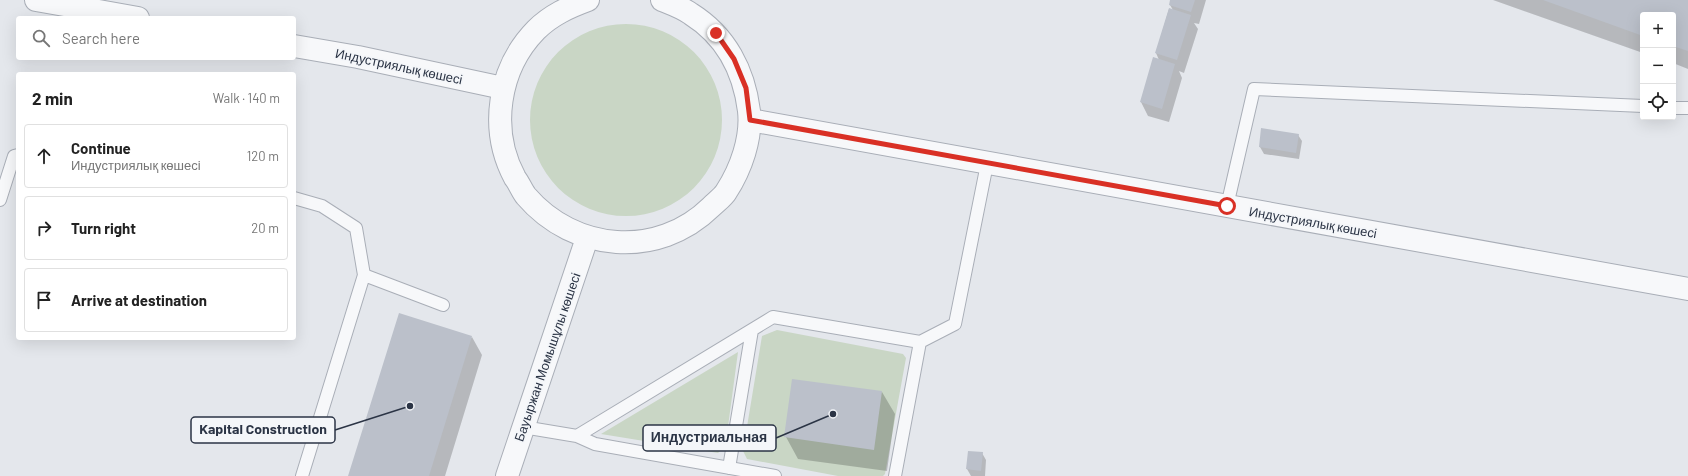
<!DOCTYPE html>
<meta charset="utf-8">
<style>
body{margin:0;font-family:Barlow,sans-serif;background:#f2f2f2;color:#222}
.controls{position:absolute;right:12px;top:12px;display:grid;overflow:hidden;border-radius:4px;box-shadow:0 4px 16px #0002}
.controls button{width:36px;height:36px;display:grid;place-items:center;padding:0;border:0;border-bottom:1px solid #e0e0e0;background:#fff;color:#222;font:20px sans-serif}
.stop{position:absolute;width:12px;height:12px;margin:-9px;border:3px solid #d93025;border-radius:50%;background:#fff}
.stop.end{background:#d93025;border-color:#fff;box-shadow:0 1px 4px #0008}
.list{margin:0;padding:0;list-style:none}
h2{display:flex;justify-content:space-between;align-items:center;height:52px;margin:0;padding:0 16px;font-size:17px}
h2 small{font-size:13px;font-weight:400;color:#767676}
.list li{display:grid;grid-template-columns:26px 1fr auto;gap:12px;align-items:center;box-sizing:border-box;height:64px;margin:0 8px 8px;padding:0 8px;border:1px solid #e0e0e0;border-radius:4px}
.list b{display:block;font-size:15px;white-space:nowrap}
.list p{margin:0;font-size:13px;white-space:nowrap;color:#767676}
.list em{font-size:13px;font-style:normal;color:#767676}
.icon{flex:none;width:22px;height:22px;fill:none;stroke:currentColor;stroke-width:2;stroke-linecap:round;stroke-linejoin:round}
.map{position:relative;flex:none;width:1688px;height:476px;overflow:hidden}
.search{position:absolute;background:#fff;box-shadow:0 4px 16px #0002;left:16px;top:16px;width:280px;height:44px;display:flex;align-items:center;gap:10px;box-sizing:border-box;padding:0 14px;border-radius:4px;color:#767676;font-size:15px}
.panel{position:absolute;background:#fff;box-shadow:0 4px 16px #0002;left:16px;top:72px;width:280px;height:268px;border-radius:4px}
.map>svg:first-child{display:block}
.green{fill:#c9d6c5}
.shadow{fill:#0003}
.building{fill:#bbc0ca}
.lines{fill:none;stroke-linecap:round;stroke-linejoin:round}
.service-casing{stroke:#a9aeb7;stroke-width:14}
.tertiary-casing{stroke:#a9aeb7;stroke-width:24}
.service{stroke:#f7f8fa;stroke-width:12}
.tertiary{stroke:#f7f8fa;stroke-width:22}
.route{stroke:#d93025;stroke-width:5}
.labels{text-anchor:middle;stroke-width:3.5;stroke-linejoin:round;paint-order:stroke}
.street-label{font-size:13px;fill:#2b3445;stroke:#f4f6f9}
.leader{fill:none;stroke:#2b3445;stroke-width:1.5}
.callout-dot{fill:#2b3445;stroke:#f4f6f9;stroke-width:1.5}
.callout{fill:#f4f6f9;stroke:#2b3445;stroke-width:1.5}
.callout-label{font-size:14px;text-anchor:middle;font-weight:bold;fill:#2b3445}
</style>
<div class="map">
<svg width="1688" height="476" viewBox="0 0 1688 476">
<rect width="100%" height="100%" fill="#e4e7ec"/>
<path class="green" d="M530 120a96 96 0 1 1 192 0a96 96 0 1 1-192 0Z
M777 330 903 354 906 358 885 474 883 476H838L747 459 743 451 762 336Z
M738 352 727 434 723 448 718 453 601 434Z"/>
<path class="shadow" d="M1172 0H1206L1199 24 1194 23 1198 29 1184 73 1179 71 1182 78 1169 122 1148 116 1141 102 1154 58 1159 60 1156 53 1169 9 1173 10 1170 5Z
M1493 0H1688V69L1673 63V15H1643V53Z
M1298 135 1302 141 1299 159 1264 154 1260 147Z
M472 337 482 355 445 476H349Z
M882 392 895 414 887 471 798 459 786 437Z
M969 452 982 453 986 460 985 476H971L967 469Z"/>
<path class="building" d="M1170 0H1195L1191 12 1169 5Z
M1543 0H1688V51L1673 46V15H1643V36Z
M1169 8 1191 15 1177 60 1155 53Z
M1153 57 1175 64 1162 109 1140 102Z
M1261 128 1299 134 1296 153 1259 147Z
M399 313 472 336 429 476H348Z
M792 379 882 391 874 450 784 437Z
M968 451 983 452 981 471 966 469Z"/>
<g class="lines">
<g class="service-casing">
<path id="service" d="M1673 108H1688
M294 198 322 206 356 228 364 275 302 476
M0 200 14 156 18 155
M1227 206 1254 89 1643 106
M364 275 443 305
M523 427 577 436 595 444 775 476
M577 436 773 317 920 342
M729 468 752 330
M895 476 920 342 955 324 987 164"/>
</g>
<g class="tertiary-casing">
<path id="tertiary" d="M36 0 138 18
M588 0C569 7 551 15 536 30 498 69 489 130 515 178 519 183 522 191 526 196 574 252 658 259 711 207 716 202 723 197 726 192 741 169 752 138 749 111 744 71 726 36 691 14 683 8 672 4 662 0
M294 46 358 57 503 88
M750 120 1688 289
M507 476 587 238"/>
</g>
<use href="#service" class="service"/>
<use href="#tertiary" class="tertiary"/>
</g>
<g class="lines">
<path class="route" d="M716 33 734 59 746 88 750 120 1227 206"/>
</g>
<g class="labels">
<g class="street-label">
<text transform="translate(399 66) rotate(12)" y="5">Индустриялық көшесі</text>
<text transform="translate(1313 222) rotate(10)" y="5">Индустриялық көшесі</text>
<text transform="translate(547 357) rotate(-71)" y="5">Бауыржан Момышұлы көшесі</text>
</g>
</g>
<path class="leader" d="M410 406L335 430M833 414L776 438"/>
<g class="callout-dot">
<circle cx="410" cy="406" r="4"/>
<circle cx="833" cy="414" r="4"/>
</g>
<g class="callout">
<rect x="191" y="417" width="144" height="26" rx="4"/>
<rect x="643" y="425" width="133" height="26" rx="4"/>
</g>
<g class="callout-label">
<text x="263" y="434">Kapital Construction</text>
<text x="709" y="442">Индустриальная</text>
</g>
</svg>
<div class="controls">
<button>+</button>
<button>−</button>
<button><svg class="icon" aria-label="locate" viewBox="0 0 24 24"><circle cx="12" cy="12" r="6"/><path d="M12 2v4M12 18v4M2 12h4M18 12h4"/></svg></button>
</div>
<div class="stop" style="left:1227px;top:206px"></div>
<div class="stop end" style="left:716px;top:33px"></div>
<div class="search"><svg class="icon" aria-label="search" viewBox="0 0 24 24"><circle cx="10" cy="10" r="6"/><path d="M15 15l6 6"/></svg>Search here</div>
<section class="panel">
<h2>2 min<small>Walk · 140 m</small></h2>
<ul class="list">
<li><svg class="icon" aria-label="ahead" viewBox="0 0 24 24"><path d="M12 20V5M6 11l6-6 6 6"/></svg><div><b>Continue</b><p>Индустриялық көшесі</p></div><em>120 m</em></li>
<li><svg class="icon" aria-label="right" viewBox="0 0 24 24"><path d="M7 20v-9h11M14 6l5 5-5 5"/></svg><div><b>Turn right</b></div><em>20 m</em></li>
<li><svg class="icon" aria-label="arrive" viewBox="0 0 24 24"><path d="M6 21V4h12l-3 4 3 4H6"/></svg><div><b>Arrive at destination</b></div></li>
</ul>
</section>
</div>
